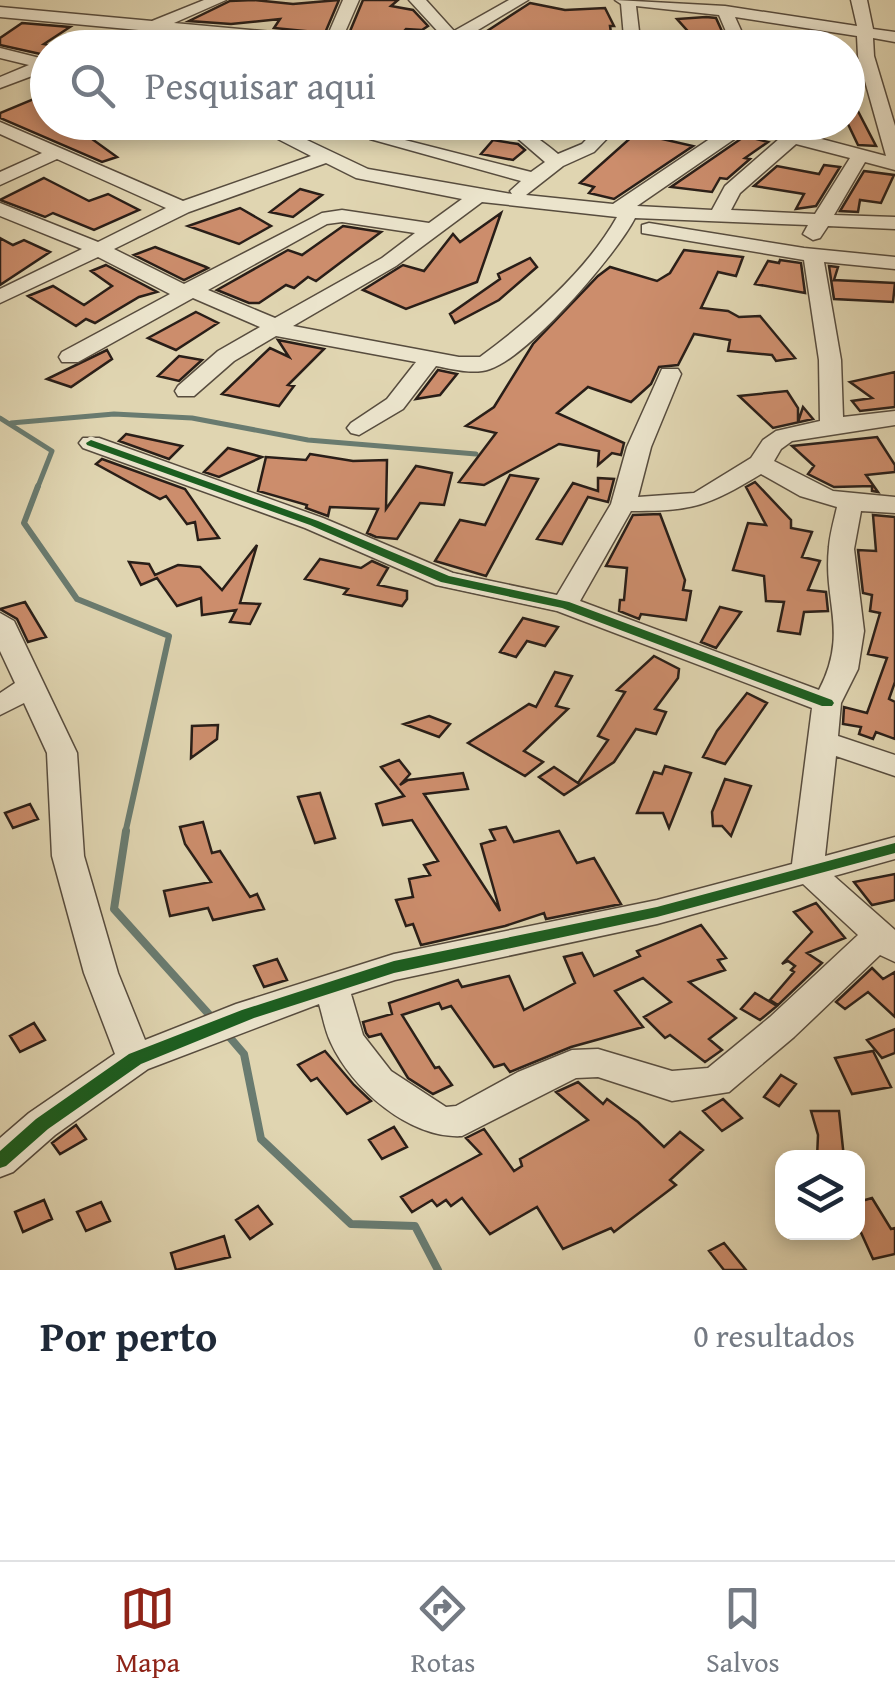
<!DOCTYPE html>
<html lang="pt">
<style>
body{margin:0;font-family:"Gentium Book Plus",serif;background:#f6f6f7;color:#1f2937}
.controls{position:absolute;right:30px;bottom:30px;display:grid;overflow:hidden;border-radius:20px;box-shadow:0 5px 15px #0003}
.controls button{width:90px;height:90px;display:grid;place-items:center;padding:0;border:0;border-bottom:2px solid #e0e1e3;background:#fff;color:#1f2937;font:50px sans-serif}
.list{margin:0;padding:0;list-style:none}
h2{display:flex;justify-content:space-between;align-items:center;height:130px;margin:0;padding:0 40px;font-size:42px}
h2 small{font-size:32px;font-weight:400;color:#747a83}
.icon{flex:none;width:55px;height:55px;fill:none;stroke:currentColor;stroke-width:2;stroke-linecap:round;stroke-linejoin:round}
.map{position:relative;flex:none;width:895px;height:1270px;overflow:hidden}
.search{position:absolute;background:#fff;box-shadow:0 5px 15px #0003;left:30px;right:30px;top:30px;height:110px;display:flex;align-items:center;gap:25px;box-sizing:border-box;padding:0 35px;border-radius:55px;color:#747a83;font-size:38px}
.sheet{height:290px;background:#fff}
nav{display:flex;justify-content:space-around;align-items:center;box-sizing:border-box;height:140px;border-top:2px solid #e0e1e3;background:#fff;font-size:28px;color:#747a83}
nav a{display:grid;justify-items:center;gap:5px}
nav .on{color:#8f2418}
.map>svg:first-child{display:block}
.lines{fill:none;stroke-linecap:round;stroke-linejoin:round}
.stream-far2{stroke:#697b70;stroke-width:5}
.stream-far1{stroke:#697b70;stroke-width:6}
.stream{stroke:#697b70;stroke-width:8}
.building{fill:#cc8d6c;stroke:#291e18;stroke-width:2.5}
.minor-casing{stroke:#574c3e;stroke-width:3}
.minor{fill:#ebe4cc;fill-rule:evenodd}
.cycleway-casing{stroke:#ebe4cc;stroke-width:7}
.cycleway{fill:#1b5e20;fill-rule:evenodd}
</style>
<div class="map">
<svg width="895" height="1270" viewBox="0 0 895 1270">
<rect width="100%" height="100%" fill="#e0d5b1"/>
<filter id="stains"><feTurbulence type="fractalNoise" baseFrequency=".002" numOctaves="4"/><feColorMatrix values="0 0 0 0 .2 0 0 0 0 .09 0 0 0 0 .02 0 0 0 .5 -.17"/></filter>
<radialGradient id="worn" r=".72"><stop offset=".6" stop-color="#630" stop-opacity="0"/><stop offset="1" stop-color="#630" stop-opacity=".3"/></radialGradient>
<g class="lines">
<path class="stream-far2" d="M0 418 52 451 37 489
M11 423 114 414 192 418 308 440 476 454"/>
<path class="stream-far1" d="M38 486 24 523 77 599 169 636 125 834"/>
<path class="stream" d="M126 831 114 909 214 1020
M226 1033 244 1054 261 1139 351 1224 415 1226 438 1270"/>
</g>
<path class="building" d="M254 0 293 4 339 0 325 33 274 28 280 19 231 24 189 21 230 1Z
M363 0H398L391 6 413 10 428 26 422 30 406 29 394 42 348 36Z
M530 3 565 10 605 8 614 26H610L612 39 559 37 558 45 461 48Z
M706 17 716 18 725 38H694L677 19Z
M22 23 70 27 44 44 61 47 48 48 45 55 0 45V38Z
M118 32 209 40 203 48H154L106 41Z
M848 92 876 146 858 145 847 122Z
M48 93V122L74 133 81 131 117 157 102 162 0 118V113Z
M636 133 693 146 614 199 589 193 594 187 580 183Z
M745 136 768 142 745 158 750 159 727 179 720 178 712 192 671 187Z
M493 140 518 144 525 150 513 160 481 154Z
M824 165 840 167 816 206 796 209 804 194 754 186 777 166 819 174Z
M864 171 894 175 881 203 860 200 858 212 840 211Z
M44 178 89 201 108 194 139 210 94 230 53 213 45 217 0 200Z
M300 189 322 195 293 217 270 212Z
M240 208 271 226 239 244 188 226Z
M501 213 477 282 406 309 363 290 403 265 424 271 453 234 460 242Z
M343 226 381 232 316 281 308 277 294 288 286 285 259 303H249L217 290 288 250 302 255Z
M0 238 13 245 24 240 50 252 0 285Z
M155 247 206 267 208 268 184 280 134 255Z
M684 250 743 257 736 276 718 272 701 308 728 311 739 317 760 316 795 358 776 361 772 355 728 351 730 340 694 334 678 365 659 367 651 384 631 402 588 387 557 413 624 443 621 455 612 453 598 465 599 451 559 444 484 485 459 482 496 433 466 426 494 407 533 344 598 276 610 267 657 281 670 273Z
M530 258 537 267 499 300 455 323 450 314 500 279 498 274Z
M780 260 801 263 805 293 755 284 768 261 779 263Z
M106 265 157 292 139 297 95 323 86 319 76 326 28 296 53 286 84 305 112 286 91 271Z
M829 266 838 267 834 280 895 283 893 302 834 299Z
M196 312 218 323 176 350 148 338Z
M278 340 324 349 288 385 294 386 279 406 222 394 270 348 289 357Z
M107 350 112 359 71 387 47 379Z
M179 356 202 360 179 381 158 376Z
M438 370 457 374 440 395 416 399Z
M895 372V407L860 411 852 401 872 398 850 382Z
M787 391 798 408V422L803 407 813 419 773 428 739 396Z
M126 434 182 446 169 459 119 441Z
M877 437 895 465V472L866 475 878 492 872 491V486L834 487 808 474 814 466 792 446Z
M228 448 262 457 219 477 204 472Z
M310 454 353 461 387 460 386 509 416 466 452 473 444 505 420 503 397 539 376 537 367 533 378 509 330 507 328 516 306 508 307 505 258 491 266 457 306 460Z
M102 459 185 489 219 538 198 540 195 522 187 524 166 496 160 499 96 464Z
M510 475 538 479 486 576 435 561 460 520 485 525Z
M598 478 614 479 608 502 588 497 562 544 537 539 573 483 598 491Z
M755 482 791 520V528L812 532 802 557 820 561 808 590 826 592 828 611 804 612 800 634 778 631 784 602 766 601 764 576 733 570 748 523 766 525 746 487Z
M660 514 685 580 683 590 691 591 686 620 641 614 639 619 619 611 620 600H624L627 568 606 566 633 515Z
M873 515 895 517V682L889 699 895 702V739L876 732 873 739 859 734 861 727 843 724 844 707 867 713 887 658 868 654 880 613 870 611 872 595 863 593 858 550 876 551Z
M257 545 240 603 260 604 250 624 230 622 236 610 202 615 201 598 177 606 157 578 141 585 129 562 149 564 155 575 178 565 200 567 222 590Z
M320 559 361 568 372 561 388 568 378 585 407 591V599L402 606 344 594 348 589 305 579Z
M25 602 46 637 28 642 17 619 0 609Z
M720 607 741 612 716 648 701 642Z
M523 618 558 627 545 646 527 641 516 657 500 652Z
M654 656 679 669 678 678 655 709 666 712 656 734 636 729 614 762 564 795 539 777 554 767 578 783 608 740 598 736 625 692 617 690Z
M555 672 572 676 556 706 568 709 524 751 543 762 525 776 468 743 529 704 536 707Z
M747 693 767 703 725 764 703 757 717 731Z
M429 716 450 724 439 737 404 724Z
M218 725 217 739 191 758 192 726Z
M399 760 410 774 400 785 408 780 463 773 468 789 424 794 500 911 481 844 495 840 490 830 506 827 514 842 559 831 577 863 594 858 621 904 546 919 544 913 505 926 421 945 413 924 406 926 396 900 413 897 409 879 430 875 424 865 438 861 412 820 383 825 376 804 404 796 381 767Z
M665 766 691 773 669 828 663 813H637L654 772 662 774Z
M725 779 751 786 731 836 722 826H713L712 812Z
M320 793 335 838 315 843 298 797Z
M30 804 38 819 13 828 5 813Z
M203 822 212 853 220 851 250 897 257 894 264 909 213 920 208 908 170 916 164 891 211 882 185 844 180 827Z
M895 874V900L872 905 854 882Z
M816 903 845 938 807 953 822 963 778 1005 770 1000 794 972 791 970 795 966 788 961 782 964 812 932 794 912Z
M701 925 726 958 718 960 725 970 689 982 736 1018 709 1039 722 1050 705 1062 670 1035 665 1038 644 1017 671 1002 643 978 615 991 643 1027 571 1047 510 1072 504 1064 494 1067 451 1006 442 1009 439 1003 402 1015 435 1068 439 1067 452 1085 433 1094 408 1078 381 1034 369 1037 366 1033 363 1022 392 1014 389 1003 458 980 462 987 509 976 524 1010 575 983 564 957 582 953 594 976 640 956 637 951Z
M277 959 287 980 264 987 254 966Z
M872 968 883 979 895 972V1017L868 992 845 1009 836 1002Z
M755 993 777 1006 760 1020 741 1009Z
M34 1023 45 1040 20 1052 10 1036Z
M895 1029V1053L882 1058 867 1040Z
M325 1051 354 1085 371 1101 347 1114 317 1078 311 1081 298 1065Z
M873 1051 891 1087 852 1094 835 1058Z
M781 1075 796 1084 779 1106 764 1097Z
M578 1082 603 1104 607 1099 638 1122 664 1147 680 1132 703 1150 670 1180 676 1185 614 1232 611 1228 563 1249 537 1207 490 1234 462 1198 451 1206 446 1200 437 1206 432 1200 412 1212 401 1197 481 1154 466 1138 484 1129 514 1171 522 1166 520 1159 588 1120 556 1092Z
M723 1099 742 1118 722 1131 703 1111Z
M811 1111H839L844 1158H817L818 1135Z
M76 1125 86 1139 60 1154 52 1143Z
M394 1127 407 1147 382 1159 369 1140Z
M872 1198 891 1229 895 1228V1254L873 1259 858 1226V1202Z
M44 1200 52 1219 23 1232 15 1212Z
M101 1202 110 1221 86 1231 77 1212Z
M258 1206 272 1224 250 1239 236 1220Z
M224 1236 230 1257 176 1270 171 1253Z
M724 1243 746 1270H724L709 1251Z"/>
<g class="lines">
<g class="minor-casing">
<path id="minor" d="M204 0H226L174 23 327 37 343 0H359L342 39 388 43 396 48H330L0 17V7L152 21Z
M409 0H426L454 31 509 0H528L448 48H427L443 37Z
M615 0 725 6 857 26 851 0H867L873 29 895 32V42L873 38 874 56 895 126V170L865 162 834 215 895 217V229L828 226 820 238 813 240 803 234 808 225 635 218C616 255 529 356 490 369 474 375 452 369 436 366L403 409 359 435 351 433 347 428 351 423 387 399 416 362 276 336 234 361 194 396H178L175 391 178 386 218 351 260 327 193 298 78 362H62L59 357 62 352 170 294 98 257 0 303V289L82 249 0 216V203L98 242 166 208 57 159 0 185V172L42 153 0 134V122L183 201 311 156 245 122H269L368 169 512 194 510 191 521 181 370 139 389 122H410L393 137 531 172 545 162 516 137 470 122C513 122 526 127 558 154L582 144 603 122H623L594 152 563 166 526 195 613 204 729 126 725 122H757L886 156 858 56 857 36 735 17 749 48H733L719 15 636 6 641 48H625L621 4ZM746 131 779 139 725 186 712 210 637 206ZM796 144 850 158 815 214 731 210 740 193ZM326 163 356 178 462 199 429 223 342 210 322 213 184 284 114 249 189 212ZM482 202 617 217C586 272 530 320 480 357H459L293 326 396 266ZM342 222 415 233 382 258 275 318 208 290 327 224Z
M0 48 48 60V70L0 88V77L29 65 0 58Z
M649 223 804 248 895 257V269L824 262 841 360 843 417 895 411V425L792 441 781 449 774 461 833 491 895 497V513L861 511 854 549 864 631 858 669 841 703 838 736 895 755V776L836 756 825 856 895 837V859L834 876 895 930V962L880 955 794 1037 729 1092 672 1101 598 1077 576 1078 462 1136C410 1139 352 1089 331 1043 325 1031 323 1017 319 1004L148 1069 55 1135 13 1172 0 1177V1138L29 1113 115 1054 84 973 52 856 47 753 24 703 0 715V693L15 683 0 651V613L14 621 77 753 84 856 118 973 145 1040 236 1004 394 954 657 900 792 864 812 708 557 611 436 585 305 528 83 448 79 443 83 438H99L323 518 453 573 557 595 611 504 627 447 662 369H678L681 374 651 447 638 497 694 493 751 458 763 440 776 431 820 421 819 360 804 260 642 233V225ZM761 474 800 496 837 507C834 520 830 534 829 547 823 603 849 632 819 690L580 601 631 511C694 511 708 506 761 474ZM803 884 858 935 770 1017 708 1068 672 1071 598 1049 572 1050 518 1072 456 1106 446 1107 391 1071 363 1035 351 994 395 980 657 924Z"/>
</g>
<use href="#minor" class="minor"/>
<g class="cycleway-casing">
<path id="cycleway" d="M91 440 318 521 449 576 569 602 832 700 834 703 832 706H822L562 608 441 582 310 525 87 445 86 443Z
M895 843V853L657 917 394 973 254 1018 141 1064 48 1129 6 1166 0 1168V1151L36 1119 129 1054 242 1010 394 961 657 907Z"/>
</g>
<use href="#cycleway" class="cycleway"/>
</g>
<rect width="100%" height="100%" filter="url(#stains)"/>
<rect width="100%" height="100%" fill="url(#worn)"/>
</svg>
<div class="controls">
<button><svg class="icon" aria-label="layers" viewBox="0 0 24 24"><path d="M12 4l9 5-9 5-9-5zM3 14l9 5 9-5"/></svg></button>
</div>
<div class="search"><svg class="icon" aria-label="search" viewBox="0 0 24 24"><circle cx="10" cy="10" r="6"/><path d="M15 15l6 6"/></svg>Pesquisar aqui</div>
</div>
<section class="sheet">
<h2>Por perto<small>0 resultados</small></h2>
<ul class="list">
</ul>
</section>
<nav>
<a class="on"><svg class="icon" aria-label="map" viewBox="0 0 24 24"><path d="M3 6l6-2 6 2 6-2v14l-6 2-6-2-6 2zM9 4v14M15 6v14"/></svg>Mapa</a>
<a><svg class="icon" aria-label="directions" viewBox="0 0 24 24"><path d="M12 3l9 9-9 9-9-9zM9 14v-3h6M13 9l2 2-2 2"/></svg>Rotas</a>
<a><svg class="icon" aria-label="saved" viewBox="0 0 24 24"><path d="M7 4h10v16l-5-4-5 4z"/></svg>Salvos</a>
</nav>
